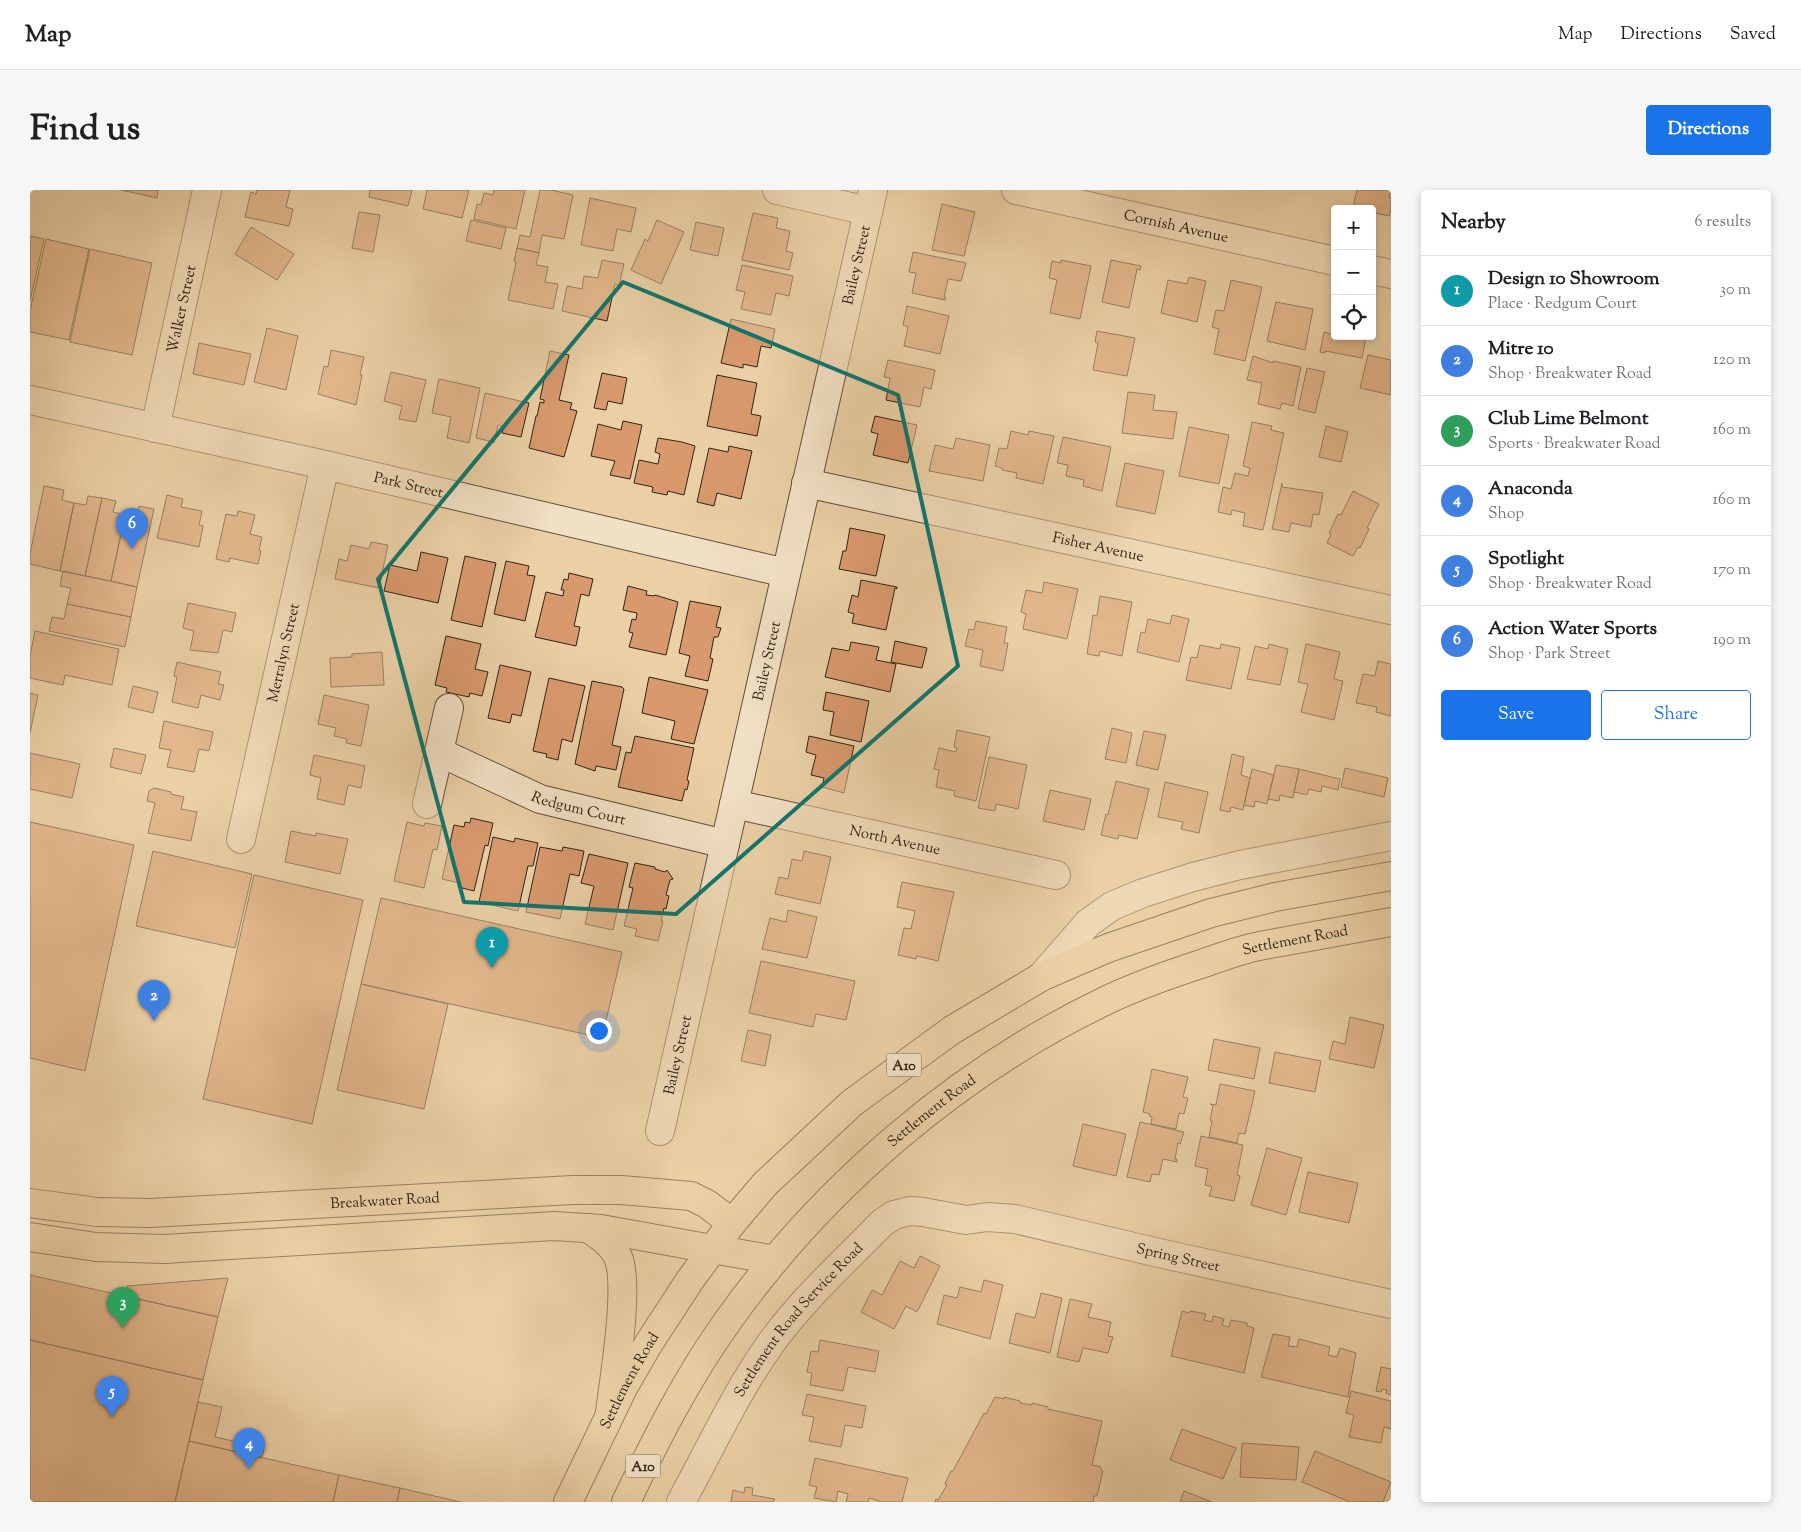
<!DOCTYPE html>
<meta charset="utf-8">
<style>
body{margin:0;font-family:"Sorts Mill Goudy",serif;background:#f6f6f6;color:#202124}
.controls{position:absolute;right:15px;top:15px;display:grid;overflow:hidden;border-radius:5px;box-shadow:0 2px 8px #0003}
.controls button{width:45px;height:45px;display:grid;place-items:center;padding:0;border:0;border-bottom:1px solid #e0e0e0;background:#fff;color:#202124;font:25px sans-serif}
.you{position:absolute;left:568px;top:840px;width:18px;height:18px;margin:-12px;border:4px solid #fff;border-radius:50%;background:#1a73e8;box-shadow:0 0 0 8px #1a73e833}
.badge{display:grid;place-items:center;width:32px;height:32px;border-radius:50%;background:#1a73e8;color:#fff;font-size:16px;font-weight:700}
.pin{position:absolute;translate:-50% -41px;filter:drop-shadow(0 1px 2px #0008)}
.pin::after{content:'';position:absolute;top:26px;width:18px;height:15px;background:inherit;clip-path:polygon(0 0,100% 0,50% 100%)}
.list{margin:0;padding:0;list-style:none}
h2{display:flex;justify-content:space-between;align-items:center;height:65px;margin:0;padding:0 20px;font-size:21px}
h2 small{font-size:16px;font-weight:400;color:#757577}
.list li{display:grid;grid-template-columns:32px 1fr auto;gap:15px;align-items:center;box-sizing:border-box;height:70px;padding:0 20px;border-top:1px solid #e0e0e0}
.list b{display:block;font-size:19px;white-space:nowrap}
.list p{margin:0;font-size:16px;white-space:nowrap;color:#757577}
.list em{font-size:16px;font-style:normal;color:#757577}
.actions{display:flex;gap:10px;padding:15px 20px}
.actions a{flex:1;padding:11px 0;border:1px solid #1a73e8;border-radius:5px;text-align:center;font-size:18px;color:#1a73e8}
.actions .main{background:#1a73e8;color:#fff}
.icon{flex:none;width:28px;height:28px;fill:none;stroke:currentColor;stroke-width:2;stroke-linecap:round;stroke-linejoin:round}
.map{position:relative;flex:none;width:1361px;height:1312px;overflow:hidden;border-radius:5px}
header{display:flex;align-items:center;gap:30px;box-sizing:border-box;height:70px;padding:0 25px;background:#fff;border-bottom:1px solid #e0e0e0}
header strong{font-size:24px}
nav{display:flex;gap:28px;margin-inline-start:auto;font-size:18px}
.intro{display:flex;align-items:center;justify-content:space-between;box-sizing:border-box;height:120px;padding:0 30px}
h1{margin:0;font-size:35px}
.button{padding:12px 22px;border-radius:5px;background:#1a73e8;color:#fff;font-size:18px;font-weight:700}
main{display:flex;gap:30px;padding:0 30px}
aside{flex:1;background:#fff;border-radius:5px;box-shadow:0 2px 8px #0003}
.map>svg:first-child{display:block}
.building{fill:#d9996d;stroke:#2e241a}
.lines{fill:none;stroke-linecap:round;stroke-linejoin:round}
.minor-casing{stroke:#5d4f3d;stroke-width:30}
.major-casing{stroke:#2e241a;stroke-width:30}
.highway-casing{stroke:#2e241a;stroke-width:30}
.minor{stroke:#f2e0c4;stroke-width:28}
.major{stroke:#ebd0a5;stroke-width:28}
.highway{stroke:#ebd0a5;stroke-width:28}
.marked{fill:none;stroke:#0f766e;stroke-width:4;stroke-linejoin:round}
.labels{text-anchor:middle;stroke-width:4;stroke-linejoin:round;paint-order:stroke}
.shield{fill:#f2e0c4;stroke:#695c4d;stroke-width:1}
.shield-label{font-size:14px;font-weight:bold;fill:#2e241a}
.street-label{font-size:15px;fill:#2e241a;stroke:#f2e0c4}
</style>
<header>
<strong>Map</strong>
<nav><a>Map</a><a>Directions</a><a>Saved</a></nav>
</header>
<div class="intro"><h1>Find us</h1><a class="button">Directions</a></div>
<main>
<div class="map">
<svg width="1361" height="1312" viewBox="0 0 1361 1312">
<rect width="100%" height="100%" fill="#ebd0a5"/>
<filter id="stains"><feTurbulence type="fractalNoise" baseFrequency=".004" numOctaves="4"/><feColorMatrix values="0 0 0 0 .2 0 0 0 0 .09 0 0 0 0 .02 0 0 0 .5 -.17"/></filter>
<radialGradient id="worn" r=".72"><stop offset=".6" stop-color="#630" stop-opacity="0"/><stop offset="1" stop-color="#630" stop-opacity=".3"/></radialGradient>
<path class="building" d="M91 0H128L127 8Z
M227 0H260L256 17 263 19 259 36 215 27 221 2 226 4Z
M340 0H382L378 16 339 7Z
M397 0H439L432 28 393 19Z
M464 0H495L486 39 444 29 447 14 451 15 454 3 463 5Z
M510 0H521L543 5 534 49 512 45 509 63 487 58 490 45 500 47Z
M1327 0H1361L1359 7 1361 8V19L1359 26 1342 22V19L1323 18Z
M560 8 606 18 601 42 587 39 583 61 551 55Z
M912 14 945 22 934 66 902 60Z
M329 22 350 25 343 62 322 58Z
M723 23 748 28 746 38 760 41 756 61 763 63 759 80 712 70Z
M441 30 476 38 471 59 436 51Z
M627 30 654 42 631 94 601 80 615 49 618 51Z
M666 32 694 38 688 66 660 60Z
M221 37 264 64 247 90 205 64Z
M0 46 14 49 0 111Z
M16 49 59 59 39 150 0 142V121Z
M487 58 509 63 506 75 518 77 515 92 528 94 523 119 478 110 486 72 484 71Z
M60 59 122 73 102 165 40 152Z
M883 62 936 73 931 91 918 89 914 108H916L915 110 882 103 886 83 879 82Z
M572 70 594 74 589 96 585 94 577 131 532 121 537 96 552 99 554 86 568 88Z
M1031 70 1061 76 1050 129 1020 123 1027 90 1019 88 1022 71 1031 73Z
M1081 70 1111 76 1110 80 1107 79 1099 118 1072 112Z
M712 75 763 86 759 106 746 103 741 125 711 119 715 102 706 100Z
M1159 87 1176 91 1167 132 1131 123 1138 90 1157 94Z
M1201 90 1232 97 1215 171 1184 164 1189 139 1182 137 1186 120 1194 121Z
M1246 112 1283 119 1275 160 1237 151Z
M877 116 919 126 910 164 874 156 878 137 873 135Z
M701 129 745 139 741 158 731 156 727 177 713 174V178L691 173Z
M237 138 268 146 256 200 224 192Z
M1067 141 1105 148 1097 186 1063 180 1068 153 1065 152Z
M1294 142 1305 145V146H1336L1332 168 1295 161V163L1290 162Z
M169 153 221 164 214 195 163 184Z
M301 160 334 167 330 185H332L326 215 288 204 294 176 298 177Z
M520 161 539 165 529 210 542 213 540 219 547 221 534 267 499 258 506 226H507L510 212 514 213V210L510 209Z
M1338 165 1361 170V205L1330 198Z
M1223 166 1243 173V171L1271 177 1263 216 1252 213 1250 219 1228 214 1232 193 1217 190Z
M858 170 905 180 901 199 894 197 890 217 856 210 860 188 854 187Z
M1277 178 1295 182 1285 223 1268 219Z
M361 182 396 190 386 232 369 229 372 216 354 211Z
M572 183 597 188 592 214 578 211 576 220 564 218Z
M687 185 727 193 721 224 731 226 727 246 677 236Z
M409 189 450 198 439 253 417 248 421 227 402 223Z
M1098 202 1125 205 1123 220 1147 222 1143 249 1092 243Z
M455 203 499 213 491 247 472 243 474 237 468 235 464 252 446 248Z
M845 226 887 235 878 273 843 265 848 244 841 242Z
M593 231 612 235 600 289 580 285 585 271 561 266 568 234 591 240Z
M1222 232 1242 236 1241 240 1254 243 1233 340 1213 336 1215 323 1202 320 1201 325 1188 322 1193 297 1201 299 1205 283 1218 286 1220 278 1213 276Z
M1296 236 1318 242 1311 272 1289 267Z
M1159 237 1199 245 1189 294 1149 286Z
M981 241 998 245 999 241 1024 246 1013 294 986 288 987 283 972 280V278L965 276 969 258 977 259Z
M1033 247 1081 257 1072 301 1053 296 1054 290 1036 286 1038 275 1027 273Z
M628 248 652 252 665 256 654 305 638 301 637 305 622 302 623 297 604 293 609 270 628 274 630 264 625 262Z
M926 248 960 255 953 291 899 281 905 255 923 259Z
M699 256 722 261 711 309 687 303 684 316 667 312 679 258 698 262Z
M1095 273 1134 281 1125 324 1086 316Z
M1252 293V297L1293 303 1289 325 1283 324 1281 337 1261 333 1259 342 1242 339Z
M14 296 34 300 32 310 44 313 30 381 0 374V364Z
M1323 301 1349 314 1337 338 1339 339 1330 358 1328 357 1323 366 1297 353 1301 344 1299 343 1308 324 1311 325Z
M137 305 153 309 151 317 172 321 169 335 173 336 169 357 127 348Z
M58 306 72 308 55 386 30 381 44 313 56 315Z
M72 308 86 311 83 322 95 325 81 391 55 386Z
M109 316 124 319 107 397 81 391 95 325 106 327Z
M208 321 225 325 220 344 232 347 229 360 231 361 228 374 200 368 199 372 186 369 196 324 207 326Z
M820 338 855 345 846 386 809 379 813 361H816Z
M341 352 358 355 349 398 305 389 309 369 317 371 321 355 339 359Z
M391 362 418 368 408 413 354 401 360 375 387 381Z
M435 366 466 373 452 437 421 430Z
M476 371 499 376 497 385 505 386 495 431 464 424Z
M33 381 107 397 101 427 37 414 41 398 30 396Z
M539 383 563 389 559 406 551 404 544 436 550 437 546 456 505 447 516 402 533 406 534 400H531L534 389 538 390Z
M831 390 867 397V399L865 398 856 440 822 433 824 424 818 422 822 405 828 407Z
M1014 392 1048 399 1037 449 993 439 996 424 991 422 996 400 1012 403Z
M598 396 617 401 616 405 624 406 625 405 648 412 636 465 599 457 603 443 599 442 602 429 606 430 607 423 593 420Z
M1070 406 1102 412 1092 466 1070 461 1069 466 1057 464 1063 425 1067 426Z
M660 411 691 417 686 437 691 438 688 447H684L680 468 683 469 678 491 655 486 660 466 649 463Z
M158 413 206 423 202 442 193 440 188 463 160 460 164 441 153 438Z
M37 414 101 427 95 457 19 441 22 427 34 429Z
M1142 425 1159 429 1149 472 1107 462 1111 442 1115 443 1118 429 1140 434Z
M946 431 977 437 974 453H978L973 481 950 476 953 460 935 456 939 439 944 440Z
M5 441 89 459 82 495 35 485 33 495 0 488V466Z
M416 446 451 454 445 479 458 482 452 506 440 503 439 507 416 502 417 498 405 495Z
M865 451 897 458 892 478 861 472Z
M821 452 849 457 846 470 866 474 860 502 795 487 802 458 819 461Z
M1191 454 1210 458 1201 499 1156 490 1161 467 1167 468 1170 455 1190 459Z
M1239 454 1258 459 1250 495 1217 489 1225 456 1238 459Z
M1276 454 1310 462 1304 489 1313 491 1304 530 1271 522 1278 494 1268 492Z
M352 462 354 495 301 497 300 468 322 467V464Z
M1348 471 1361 474V526L1346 522 1347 517 1326 513 1333 484 1345 486Z
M147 472 191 482 188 494 194 495 190 510 171 505 168 518 142 512 147 487 144 486Z
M470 475 501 482 491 526 482 524 480 533 458 528Z
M619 487 678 500 664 554 641 549 645 531 612 523Z
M519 488 555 496 542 552 532 549 528 570 516 567 517 564 503 561Z
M562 491 592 497 594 499 582 555 591 557 586 580 566 576 565 581 545 574Z
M103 496 128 502 123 523 98 517Z
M796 502 839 511 831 552 800 545 804 522 793 520Z
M0 503 8 505 0 543Z
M294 505 339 515 331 556 316 553 317 549 304 546 306 538 288 534Z
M134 531 183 542 179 561 169 559 164 582 137 577 141 560 129 558Z
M1082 538 1102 543 1096 573 1075 569Z
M927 540 960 547 946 611 924 606 925 601 906 597 909 580 904 579 909 558 926 562 927 558 924 557Z
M1114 541 1136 545 1128 580 1106 575Z
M605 546 664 558 657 590 659 591 657 600 655 599 652 611 588 597 596 562 601 563Z
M779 546 824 556 814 603 792 597 794 588 781 585 786 565 776 562Z
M84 558 116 565 111 584 80 577Z
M0 563 50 574 42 608 0 599Z
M1202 564 1214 567 1211 585 1220 588 1213 620 1201 617 1200 622 1190 620Z
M284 565 335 576 331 598 318 595 314 615 287 609 291 588 280 585Z
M959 567 997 575 988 619 966 614 965 621 948 618Z
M1246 575 1269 579 1263 608 1250 605 1249 611 1238 609Z
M1315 578 1358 588 1354 607 1311 597Z
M1222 579 1244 585 1237 614 1225 611 1224 617 1214 615Z
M1269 579 1310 589 1308 600 1292 596 1291 602 1279 599 1277 605 1264 602Z
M1086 591 1119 599 1107 649 1089 645 1088 649 1071 645 1076 624 1078 625Z
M1135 592 1178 602 1169 643 1151 639 1153 632 1128 627Z
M124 598 141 602V604L154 607 151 619 167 622 161 651 118 643 125 613 117 611 119 601Z
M1020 600 1061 609 1054 640 1013 631Z
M441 628 463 633 458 656 455 655 444 701 428 697 429 693 412 689 424 635 434 637 435 632 440 633Z
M0 632 104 655 55 881 0 868Z
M377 632 394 636 395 633 412 636 407 660 403 659 394 698 364 691Z
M261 641 286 646V643L318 649 310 684 255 672Z
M463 647 484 652 485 648 508 653 503 676H498L488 721 449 712Z
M510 657 532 661 533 657 554 661 549 686 540 684 530 729 496 722Z
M123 661 222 684 205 758 106 736Z
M774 661 801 667 790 714 745 704 749 687 758 689 762 669 772 671Z
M559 664 598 673 583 740 555 734 564 696 551 693Z
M605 673 625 677V679L635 682 637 680 643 689 640 690 636 705 639 706 636 719 634 718 631 731H633L628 751 605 746 607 739 594 736 603 698 599 697Z
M224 685 333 710 282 934 173 909Z
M872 692 924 702 908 771 887 766 886 769 868 765 874 738 881 739 885 721 867 717Z
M351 708 592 762 572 848 331 794Z
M758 720 787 727 777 768 732 759 740 728 756 732Z
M731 771 825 791 816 830 786 824 783 837 719 823Z
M331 794 418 814 394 919 307 900Z
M1320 827 1354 835 1344 878 1299 869 1303 851 1315 854Z
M718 840 741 845 735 876 711 871Z
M1184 849 1230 858 1224 889 1178 880Z
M1245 862 1291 871 1285 902 1239 893Z
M1122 879 1158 887 1153 907 1158 908 1154 924 1149 923 1146 939 1121 934 1122 927 1119 926 1120 924 1113 922Z
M1190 894 1225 901 1215 944 1209 943 1207 953 1179 947 1182 931 1180 930 1183 915 1180 914 1186 915Z
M1110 932 1154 942 1150 954 1148 953 1145 969H1147V972L1133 969 1129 985 1122 984 1120 992 1097 987Z
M1053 934 1096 944 1086 986 1043 976Z
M1171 946 1213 955 1207 985 1210 986 1204 1011 1179 1006 1182 997 1175 995 1178 979 1165 976Z
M1237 958 1272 968 1256 1025 1221 1015Z
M1278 982 1328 993 1319 1033 1269 1022Z
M890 1066 910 1076 887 1122 876 1116 864 1139 831 1122 842 1100 852 1105 870 1071 884 1078Z
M0 1085 188 1127 173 1190 0 1150Z
M198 1088 188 1127 95 1106 97 1096Z
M954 1090 973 1095 960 1149 907 1134 914 1105 927 1108 930 1097 951 1102Z
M1011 1103 1032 1108 1020 1163 979 1153 986 1123 1005 1128Z
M1040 1109 1062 1114 1058 1127 1081 1132 1078 1146 1083 1147 1078 1163 1053 1158 1049 1172 1027 1167Z
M1152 1121 1159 1123 1160 1121 1176 1124 1174 1130 1182 1132 1183 1126 1194 1129 1192 1135 1199 1137 1201 1130 1217 1133V1136L1224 1138 1214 1183 1141 1166Z
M1243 1144 1260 1147 1258 1156 1267 1157 1269 1149 1300 1157 1298 1165 1307 1167 1310 1158 1326 1163 1318 1207 1231 1187Z
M0 1150 173 1190 145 1312H0Z
M790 1150 849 1161 845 1182 818 1177 813 1201 780 1195 782 1183 777 1182 781 1161 788 1162Z
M1351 1177 1361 1179V1205L1356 1203 1357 1200 1352 1199 1351 1202 1346 1201Z
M1321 1201 1361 1211V1239L1354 1237 1351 1253 1319 1247 1324 1225 1316 1223Z
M777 1204 836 1216 832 1238 815 1235 811 1257 779 1251 784 1227 772 1225Z
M965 1207 974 1209V1207L990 1211V1213L1002 1215V1213L1018 1217V1219L1072 1231 1062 1275 1071 1277V1280L1073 1281 1067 1306H1064L1063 1312H905L906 1309 908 1310 917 1295 915 1294 921 1281H923L954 1223 956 1224Z
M168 1212 192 1217 185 1247 234 1258 232 1268 159 1251Z
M1152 1239 1206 1258 1193 1289 1140 1270Z
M159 1251 309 1285 303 1312H145Z
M1212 1253 1269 1257 1266 1290 1210 1287Z
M1285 1261 1361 1292 1353 1312H1320L1272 1292Z
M785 1268 878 1288 872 1312H848L849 1311 839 1308 838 1312H816L818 1304 808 1301 806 1312 784 1308 787 1297 779 1295Z
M309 1285 370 1298 367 1312H303Z
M715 1297 723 1298 722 1305 745 1309 743 1312H701L703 1300 714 1303Z
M370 1298 413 1308 430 1312H367Z
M1154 1301 1182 1312H1150Z"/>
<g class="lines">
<g class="minor-casing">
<g id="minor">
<path d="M747 0 838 21"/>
<path id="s1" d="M986 0 1305 71"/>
<path d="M1342 80 1361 84"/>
<path id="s2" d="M0 210 295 275 756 383"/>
<path id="s3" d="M125 238 177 0"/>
<path id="s4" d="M776 293 1361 420"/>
<path id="s5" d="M409 562 510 609 695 654"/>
<path d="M397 614 419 518"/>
<path id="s6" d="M704 614 1026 685"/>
<path id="s7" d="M211 649 295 275"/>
<path d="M1011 787 1058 733 1082 716 1113 703 1163 687 1210 675 1361 646"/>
<path id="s8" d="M630 941 843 0"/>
<path id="s9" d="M651 1312C680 1259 706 1202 741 1153 773 1109 814 1072 852 1033L864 1025 880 1021 893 1022 936 1030 958 1027 985 1029 1129 1063 1361 1114"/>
</g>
</g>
<g class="major-casing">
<g id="major">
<path id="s10" d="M0 1013 67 1022 120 1023 543 1000H591L661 1006 677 1014 702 1033"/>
<path d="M558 1038C570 1046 582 1054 588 1067 600 1095 584 1189 580 1222"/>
<path d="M0 1047 66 1057 134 1059 524 1036 571 1039 682 1059"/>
</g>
</g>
<g class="highway-casing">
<g id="highway">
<path d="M682 1059 745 1070"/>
<path id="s11" d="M538 1312 594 1196 619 1153 660 1090 702 1033 735 994 822 913 922 840 1011 787 1078 758 1181 723 1245 707 1361 686"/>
<path id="s12" d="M596 1312C626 1249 657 1188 697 1132 792 998 927 882 1075 811 1106 796 1140 784 1174 773 1188 768 1202 763 1217 759 1231 755 1247 753 1262 750 1295 744 1328 738 1361 732"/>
</g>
</g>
<use href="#minor" class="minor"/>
<use href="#major" class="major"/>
<use href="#highway" class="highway"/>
</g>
<path d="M0 0H1361V1312H0ZM593 92 868 205 928 476 646 724 434 712 348 389Z" fill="#ebd0a5" fill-opacity=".55" fill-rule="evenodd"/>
<path class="marked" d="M593 92 868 205 928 476 646 724 434 712 348 389Z"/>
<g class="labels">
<g class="shield">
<rect x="856.5" y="863.5" width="35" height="23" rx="4"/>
<rect x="595.5" y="1264.5" width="35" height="23" rx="4"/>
</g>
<g class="shield-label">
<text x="874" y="880">A10</text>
<text x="613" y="1281">A10</text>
</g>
<g class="street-label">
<text dy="5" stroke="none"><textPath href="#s1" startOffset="164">Cornish Avenue</textPath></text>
<text dy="5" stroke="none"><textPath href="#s8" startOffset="888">Bailey Street</textPath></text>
<text dy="5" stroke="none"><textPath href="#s3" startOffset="122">Walker Street</textPath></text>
<text dy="5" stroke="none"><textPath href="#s2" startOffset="388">Park Street</textPath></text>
<text dy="5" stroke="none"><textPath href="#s4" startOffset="299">Fisher Avenue</textPath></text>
<text dy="5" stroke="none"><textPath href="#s7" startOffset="191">Merralyn Street</textPath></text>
<text dy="5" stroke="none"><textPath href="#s8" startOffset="482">Bailey Street</textPath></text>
<text dy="5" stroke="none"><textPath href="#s5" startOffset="151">Redgum Court</textPath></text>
<text dy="5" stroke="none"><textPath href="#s6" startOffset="165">North Avenue</textPath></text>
<text dy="5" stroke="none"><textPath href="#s12" startOffset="908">Settlement Road</textPath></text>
<text dy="5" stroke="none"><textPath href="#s8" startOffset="78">Bailey Street</textPath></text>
<text dy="5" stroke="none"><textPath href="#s12" startOffset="502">Settlement Road</textPath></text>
<text dy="5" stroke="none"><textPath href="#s10" startOffset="356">Breakwater Road</textPath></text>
<text dy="5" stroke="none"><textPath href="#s9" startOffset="651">Spring Street</textPath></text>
<text dy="5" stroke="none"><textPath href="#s9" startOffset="218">Settlement Road Service Road</textPath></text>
<text dy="5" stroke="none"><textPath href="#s11" startOffset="136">Settlement Road</textPath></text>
</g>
</g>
<rect width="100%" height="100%" filter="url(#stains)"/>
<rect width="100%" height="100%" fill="url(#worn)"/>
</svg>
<div class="controls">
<button>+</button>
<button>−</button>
<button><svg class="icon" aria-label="locate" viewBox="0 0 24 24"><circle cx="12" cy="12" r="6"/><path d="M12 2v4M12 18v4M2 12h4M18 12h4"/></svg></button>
</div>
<div class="you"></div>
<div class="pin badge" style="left:462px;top:778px;background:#0f9aa8">1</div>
<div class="pin badge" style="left:124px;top:831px;background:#3f7fe0">2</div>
<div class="pin badge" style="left:93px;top:1138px;background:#2e9e5b">3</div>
<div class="pin badge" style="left:219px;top:1279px;background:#3f7fe0">4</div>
<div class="pin badge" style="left:82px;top:1227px;background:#3f7fe0">5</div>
<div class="pin badge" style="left:102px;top:359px;background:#3f7fe0">6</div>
</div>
<aside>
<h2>Nearby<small>6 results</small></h2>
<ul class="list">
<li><span class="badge" style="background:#0f9aa8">1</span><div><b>Design 10 Showroom</b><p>Place · Redgum Court</p></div><em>30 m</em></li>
<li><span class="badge" style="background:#3f7fe0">2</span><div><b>Mitre 10</b><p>Shop · Breakwater Road</p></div><em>120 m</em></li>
<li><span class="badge" style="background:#2e9e5b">3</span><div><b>Club Lime Belmont</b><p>Sports · Breakwater Road</p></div><em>160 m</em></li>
<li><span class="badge" style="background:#3f7fe0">4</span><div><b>Anaconda</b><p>Shop</p></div><em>160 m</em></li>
<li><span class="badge" style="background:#3f7fe0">5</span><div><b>Spotlight</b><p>Shop · Breakwater Road</p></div><em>170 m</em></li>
<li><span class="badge" style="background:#3f7fe0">6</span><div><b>Action Water Sports</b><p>Shop · Park Street</p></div><em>190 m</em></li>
</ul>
<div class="actions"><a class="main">Save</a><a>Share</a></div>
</aside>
</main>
